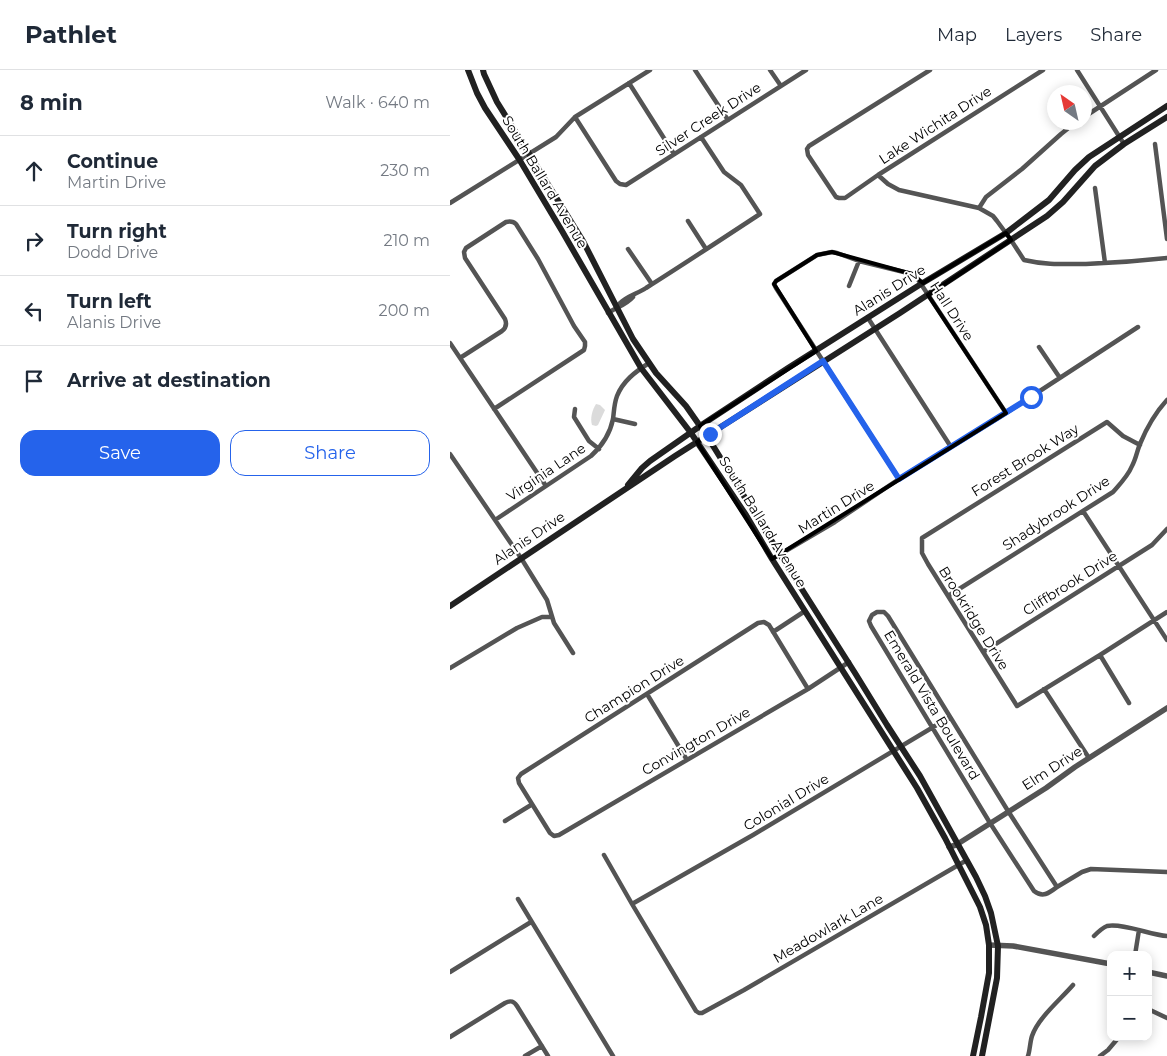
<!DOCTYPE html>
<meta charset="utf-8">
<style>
body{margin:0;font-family:Montserrat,sans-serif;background:#f2f2f3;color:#1f2937}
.controls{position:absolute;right:15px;bottom:15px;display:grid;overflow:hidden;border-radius:10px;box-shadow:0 2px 12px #0003}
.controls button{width:45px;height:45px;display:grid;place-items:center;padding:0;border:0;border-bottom:1px solid #e0e1e3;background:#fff;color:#1f2937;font:25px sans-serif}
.compass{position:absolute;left:597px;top:15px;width:45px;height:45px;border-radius:50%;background:#fff;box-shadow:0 2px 12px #0003;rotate:326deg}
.stop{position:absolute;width:15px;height:15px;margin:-11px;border:4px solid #2563eb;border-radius:50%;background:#fff}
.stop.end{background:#2563eb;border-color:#fff;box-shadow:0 1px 5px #0008}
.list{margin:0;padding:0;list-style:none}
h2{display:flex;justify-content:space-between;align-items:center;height:65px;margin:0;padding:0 20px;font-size:21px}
h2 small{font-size:16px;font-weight:400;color:#747a83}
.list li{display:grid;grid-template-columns:32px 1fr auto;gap:15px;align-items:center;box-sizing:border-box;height:70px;padding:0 20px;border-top:1px solid #e0e1e3}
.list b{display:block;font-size:19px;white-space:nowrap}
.list p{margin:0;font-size:16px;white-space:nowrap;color:#747a83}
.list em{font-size:16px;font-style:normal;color:#747a83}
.actions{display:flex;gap:10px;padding:15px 20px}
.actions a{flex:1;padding:11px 0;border:1px solid #2563eb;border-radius:15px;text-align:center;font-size:18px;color:#2563eb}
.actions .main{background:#2563eb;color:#fff}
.icon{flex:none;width:28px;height:28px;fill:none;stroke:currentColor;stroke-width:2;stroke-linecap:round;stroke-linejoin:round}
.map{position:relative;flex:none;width:717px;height:986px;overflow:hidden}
header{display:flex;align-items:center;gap:30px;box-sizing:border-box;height:70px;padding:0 25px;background:#fff;border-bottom:1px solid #e0e1e3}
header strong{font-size:24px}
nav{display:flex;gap:28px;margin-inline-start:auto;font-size:18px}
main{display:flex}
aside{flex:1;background:#fff}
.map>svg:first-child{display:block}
.green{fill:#dbdbdb}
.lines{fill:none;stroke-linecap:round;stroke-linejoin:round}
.minor{stroke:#545454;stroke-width:4.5}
.tertiary{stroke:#545454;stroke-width:5.5}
.secondary{stroke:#212121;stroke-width:6}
.route{stroke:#2563eb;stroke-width:6}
.marked{fill:none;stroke:#000;stroke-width:4;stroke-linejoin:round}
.labels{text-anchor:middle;stroke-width:4;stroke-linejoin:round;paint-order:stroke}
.street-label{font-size:14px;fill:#000;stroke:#fff}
</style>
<header>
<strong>Pathlet</strong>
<nav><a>Map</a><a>Layers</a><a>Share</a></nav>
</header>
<main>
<aside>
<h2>8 min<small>Walk · 640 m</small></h2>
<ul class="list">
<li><svg class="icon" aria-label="ahead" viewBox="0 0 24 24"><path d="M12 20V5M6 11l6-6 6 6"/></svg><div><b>Continue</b><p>Martin Drive</p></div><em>230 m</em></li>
<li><svg class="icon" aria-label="right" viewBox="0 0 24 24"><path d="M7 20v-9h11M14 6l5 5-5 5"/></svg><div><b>Turn right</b><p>Dodd Drive</p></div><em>210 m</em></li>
<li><svg class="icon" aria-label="left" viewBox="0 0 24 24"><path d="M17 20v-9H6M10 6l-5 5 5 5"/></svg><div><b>Turn left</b><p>Alanis Drive</p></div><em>200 m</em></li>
<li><svg class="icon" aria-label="arrive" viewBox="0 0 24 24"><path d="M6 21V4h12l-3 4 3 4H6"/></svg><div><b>Arrive at destination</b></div></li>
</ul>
<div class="actions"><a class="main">Save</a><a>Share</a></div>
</aside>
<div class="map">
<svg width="717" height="986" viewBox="0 0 717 986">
<rect width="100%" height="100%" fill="#fff"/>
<path class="green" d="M146 334 150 335 155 340 148 355 146 356 142 355C140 349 142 340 146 334Z"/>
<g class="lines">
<path class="minor" d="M245 0 278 50
M320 0 331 16
M480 0 359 76 357 79 358 85 386 127 389 128H395L428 105 593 0
M627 0 674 74
M179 13 224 84
M125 47 166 111 170 114 176 115 356 0
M634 47 706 0
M705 74 717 169
M428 105 438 114 449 120 529 138 543 146 547 151 561 170 574 190C595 195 614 194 636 194 663 193 690 191 717 188
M645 118 655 193
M0 133 106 67 125 47 200 0
M529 138 536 127 572 99 611 64 626 52
M238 151 256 179
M178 179 202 214
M399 216 409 191
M167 237C172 228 187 224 196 218 234 194 272 169 310 144L291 115 274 102 251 67
M158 243C167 237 176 235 183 227
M418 248 501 377
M0 273 96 416
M589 277 610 308
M10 288 52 261C56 258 57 254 55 249L15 188 14 182 16 178 56 152C60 151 63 151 66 154L88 189 124 256 135 272V276L134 280 44 339
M125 339 124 347 139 371 149 379
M163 349 185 354
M690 375 673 366 657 352 472 468V483L478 494 567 636 650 585 717 542
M0 384 71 488 97 530 104 553 123 583
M449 409 326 218 324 214 326 211 367 185 382 182 387 183 409 191 462 204 467 208 556 343
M633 441 717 570
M45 450 141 386C152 376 160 364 163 349 164 342 164 334 167 326 173 311 185 302 199 293
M322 489 385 452 449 409 556 343 688 257
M498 526 663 422C670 414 678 406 682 396 686 389 687 381 690 374 697 357 705 343 717 330
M427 542H434L438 546 558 741 607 817C599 823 593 828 584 821L540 753 421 556 419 551 422 545Z
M323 562 355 541
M533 582 702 475 717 459
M650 585 679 633
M0 598 67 558 92 547H102
M358 619 319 555 314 552 308 553 71 704 68 708 69 713 100 763 104 766 109 765 358 619 399 592
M594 619 639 688
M197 624 237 690
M55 751 81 735
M154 785 182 834 246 941 249 943H252L294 920 517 790
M607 817 632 802 641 799 717 802
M68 829 163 986
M182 834 303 765 500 647
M644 866C648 862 652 858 657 856 673 853 701 865 717 866
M685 885 689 860
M0 902 81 852
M698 939 717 948
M0 967 55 933C61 930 64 931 67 936L98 986
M75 986 92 976
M578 986C580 980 580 972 582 966 588 948 610 930 623 915
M650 986 658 980 669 967"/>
<path class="tertiary" d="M499 777 506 775 596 718 625 697 717 638
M539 875 563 876 661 894
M698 902 717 906"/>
<path class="secondary" d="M18 0 27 23 35 38 69 89 112 161 191 298 241 363 296 445 322 489 467 718 495 768 530 837 536 855 539 875V903L531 947 523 986
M33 0 34 4 47 32 133 171 183 269 206 303 236 336 257 366 334 491 405 603 437 655 470 706 526 807 535 826 541 843 548 876 547 908 532 986
M178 415 192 398 200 391 253 354 338 298 471 214 556 163 599 130 625 100 639 87 717 36
M0 536 225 386 450 243 597 146 613 132 645 96 674 74 717 47"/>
</g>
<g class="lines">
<path class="route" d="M260 364 373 291 449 409 581 327"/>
</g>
<path class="marked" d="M556 163 561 170 478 225 556 343 322 489 247 372 257 366 250 356 366 281 324 214 326 211 367 185 382 182 462 204 473 213Z"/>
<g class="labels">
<g class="street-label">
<text transform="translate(258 49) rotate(-33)" y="5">Silver Creek Drive</text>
<text transform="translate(485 55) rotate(-33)" y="5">Lake Wichita Drive</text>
<text transform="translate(95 112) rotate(59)" y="5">South Ballard Avenue</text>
<text transform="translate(439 220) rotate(-32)" y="5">Alanis Drive</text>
<text transform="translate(502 241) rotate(57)" y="5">Hall Drive</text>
<text transform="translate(575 390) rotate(-32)" y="5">Forest Brook Way</text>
<text transform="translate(96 402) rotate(-34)" y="5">Virginia Lane</text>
<text transform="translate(386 437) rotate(-32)" y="5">Martin Drive</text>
<text transform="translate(606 443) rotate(-33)" y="5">Shadybrook Drive</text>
<text transform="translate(313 452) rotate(58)" y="5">South Ballard Avenue</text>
<text transform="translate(79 468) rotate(-34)" y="5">Alanis Drive</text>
<text transform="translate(620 513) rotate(-32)" y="5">Cliffbrook Drive</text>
<text transform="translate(524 548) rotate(58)" y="5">Brookridge Drive</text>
<text transform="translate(184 619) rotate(-32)" y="5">Champion Drive</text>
<text transform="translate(482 635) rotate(59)" y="5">Emerald Vista Boulevard</text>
<text transform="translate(246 671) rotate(-30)" y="5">Convington Drive</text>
<text transform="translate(602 698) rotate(-33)" y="5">Elm Drive</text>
<text transform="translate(336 732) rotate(-31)" y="5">Colonial Drive</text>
<text transform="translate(378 858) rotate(-30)" y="5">Meadowlark Lane</text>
</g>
</g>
</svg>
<div class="controls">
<button>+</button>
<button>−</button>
</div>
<svg class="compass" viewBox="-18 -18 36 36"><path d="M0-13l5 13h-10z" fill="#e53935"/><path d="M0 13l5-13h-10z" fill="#747a83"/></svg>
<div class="stop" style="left:581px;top:327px"></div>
<div class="stop end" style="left:260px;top:364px"></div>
</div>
</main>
